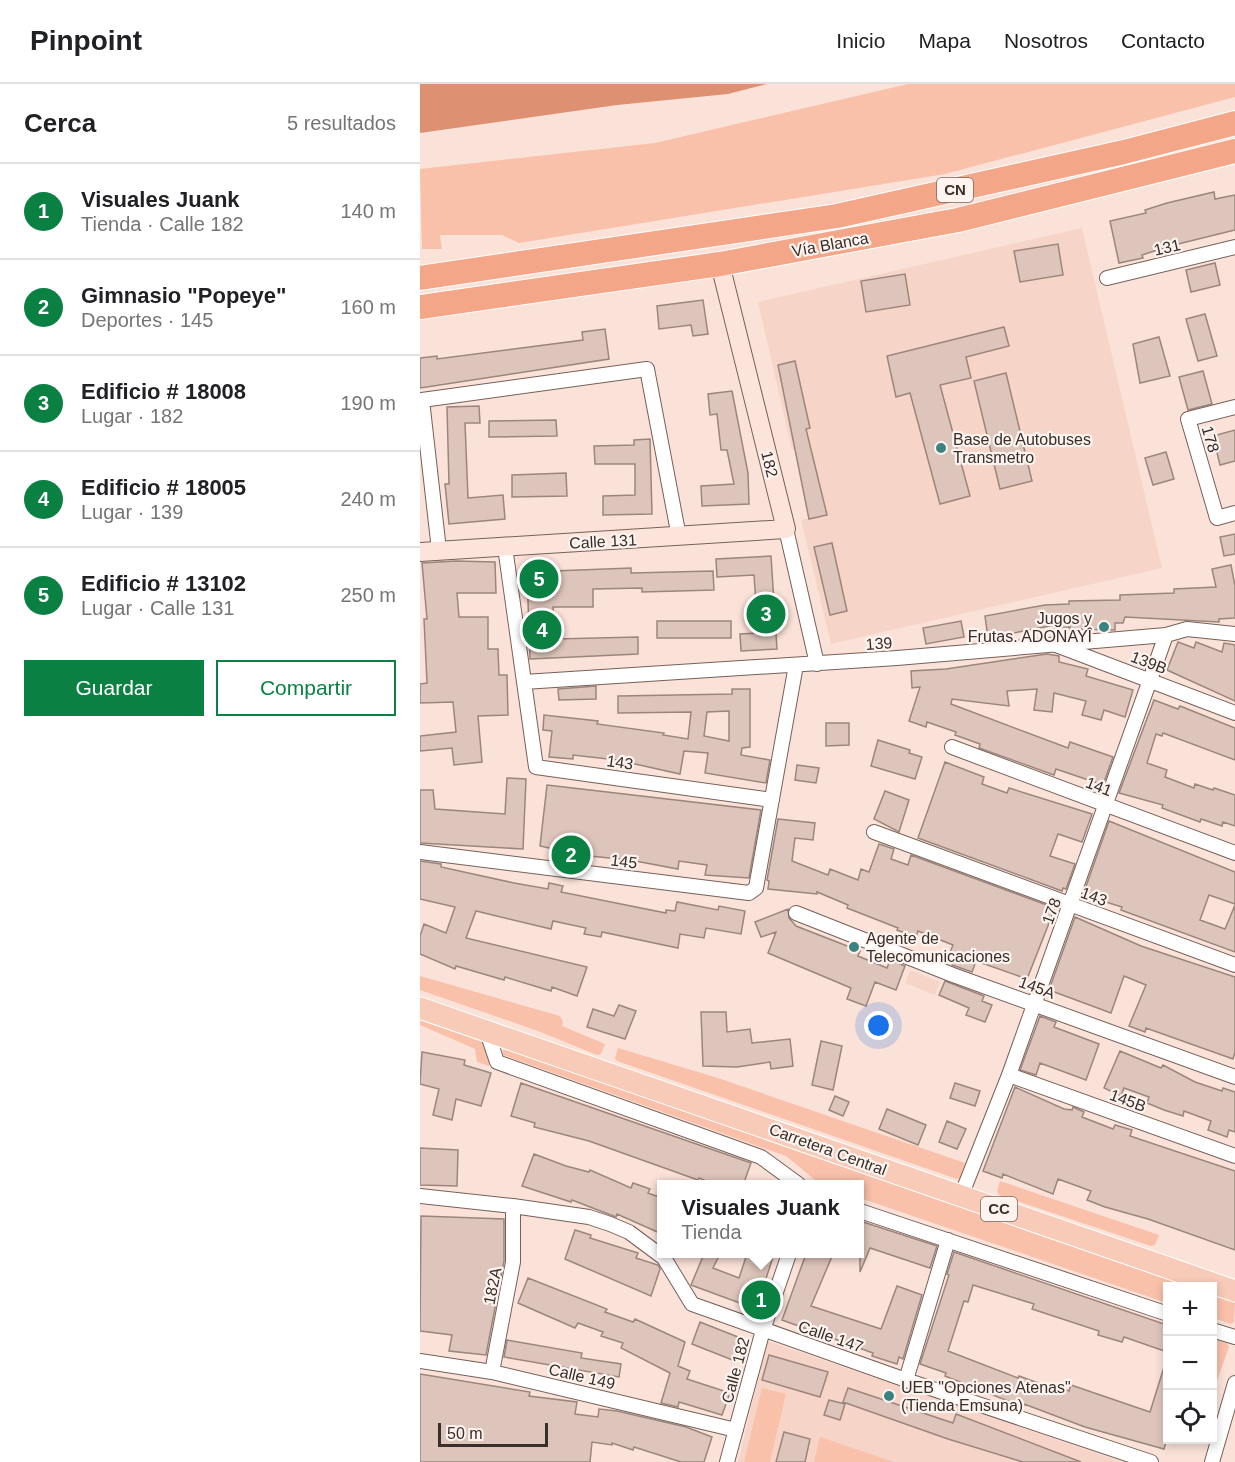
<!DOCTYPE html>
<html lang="es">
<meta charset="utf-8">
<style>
body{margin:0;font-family:Helvetica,sans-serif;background:#f2f2f2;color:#202124}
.controls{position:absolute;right:18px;bottom:18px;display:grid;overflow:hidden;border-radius:0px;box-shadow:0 3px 9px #0003}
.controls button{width:54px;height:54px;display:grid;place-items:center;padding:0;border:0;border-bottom:2px solid #e0e0e0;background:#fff;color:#202124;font:30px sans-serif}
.scale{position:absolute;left:18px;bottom:15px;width:110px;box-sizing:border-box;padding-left:6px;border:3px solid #382e2a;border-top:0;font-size:16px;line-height:21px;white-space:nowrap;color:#382e2a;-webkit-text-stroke:4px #fdf3ef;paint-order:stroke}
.you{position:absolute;left:459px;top:942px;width:21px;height:21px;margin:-15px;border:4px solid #fff;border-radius:50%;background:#1a73e8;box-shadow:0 0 0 9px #1a73e833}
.badge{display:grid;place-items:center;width:39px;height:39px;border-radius:50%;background:#0b8043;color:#fff;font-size:20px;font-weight:700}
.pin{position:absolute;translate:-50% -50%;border:3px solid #fff;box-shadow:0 2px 6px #0006}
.popup{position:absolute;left:237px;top:1096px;width:207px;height:78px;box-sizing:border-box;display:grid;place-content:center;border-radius:0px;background:#fff;filter:drop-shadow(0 2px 4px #0005);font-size:20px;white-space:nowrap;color:#757577}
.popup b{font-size:22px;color:#202124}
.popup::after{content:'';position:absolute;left:50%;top:100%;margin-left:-12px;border:12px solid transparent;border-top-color:#fff}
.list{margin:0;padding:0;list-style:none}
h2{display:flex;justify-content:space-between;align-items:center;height:78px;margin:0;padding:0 24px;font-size:26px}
h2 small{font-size:20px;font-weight:400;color:#757577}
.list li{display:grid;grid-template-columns:39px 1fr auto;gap:18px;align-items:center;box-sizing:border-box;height:96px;padding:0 24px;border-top:2px solid #e0e0e0}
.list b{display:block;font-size:22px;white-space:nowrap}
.list p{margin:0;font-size:20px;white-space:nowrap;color:#757577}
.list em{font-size:20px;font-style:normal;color:#757577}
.actions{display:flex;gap:12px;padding:18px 24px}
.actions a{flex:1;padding:14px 0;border:2px solid #0b8043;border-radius:0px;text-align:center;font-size:21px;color:#0b8043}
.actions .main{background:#0b8043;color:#fff}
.icon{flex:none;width:33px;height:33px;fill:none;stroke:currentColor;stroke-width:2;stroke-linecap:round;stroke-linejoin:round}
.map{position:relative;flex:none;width:815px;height:1378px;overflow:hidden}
header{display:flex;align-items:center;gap:36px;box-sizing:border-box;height:84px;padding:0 30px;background:#fff;border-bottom:2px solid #e0e0e0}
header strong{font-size:28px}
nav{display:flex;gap:33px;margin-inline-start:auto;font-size:21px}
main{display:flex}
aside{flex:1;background:#fff}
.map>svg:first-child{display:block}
.built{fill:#f6d5c8}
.green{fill:#f9c0aa}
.water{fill:#de9072}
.building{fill:#dec5bb;stroke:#9c857c;stroke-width:1.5;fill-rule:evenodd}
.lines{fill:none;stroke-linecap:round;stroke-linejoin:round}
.street-casing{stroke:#766058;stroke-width:16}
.secondary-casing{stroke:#766058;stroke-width:20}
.primary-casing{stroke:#fff;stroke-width:23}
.highway-casing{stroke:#fff;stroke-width:26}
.street{stroke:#fff;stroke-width:14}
.secondary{stroke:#fce4db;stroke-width:18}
.primary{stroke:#f8cab8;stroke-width:21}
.highway{stroke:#f4a688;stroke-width:24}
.poi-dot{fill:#3b8381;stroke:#fdf3ef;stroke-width:2}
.labels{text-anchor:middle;stroke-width:4.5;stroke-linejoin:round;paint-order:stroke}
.shield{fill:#fdf3ef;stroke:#736965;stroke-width:1.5}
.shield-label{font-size:15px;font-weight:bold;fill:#382e2a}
.street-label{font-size:16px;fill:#382e2a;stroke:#fdf3ef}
.poi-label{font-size:16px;fill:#382e2a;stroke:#fdf3ef;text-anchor:start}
</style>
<header>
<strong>Pinpoint</strong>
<nav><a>Inicio</a><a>Mapa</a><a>Nosotros</a><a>Contacto</a></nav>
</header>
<main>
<aside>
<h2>Cerca<small>5 resultados</small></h2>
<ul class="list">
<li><span class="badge">1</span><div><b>Visuales Juank</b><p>Tienda · Calle 182</p></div><em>140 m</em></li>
<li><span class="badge">2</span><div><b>Gimnasio &quot;Popeye&quot;</b><p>Deportes · 145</p></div><em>160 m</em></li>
<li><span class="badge">3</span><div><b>Edificio # 18008</b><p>Lugar · 182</p></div><em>190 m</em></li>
<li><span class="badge">4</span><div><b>Edificio # 18005</b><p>Lugar · 139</p></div><em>240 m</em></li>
<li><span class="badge">5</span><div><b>Edificio # 13102</b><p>Lugar · Calle 131</p></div><em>250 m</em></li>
</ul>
<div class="actions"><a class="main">Guardar</a><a>Compartir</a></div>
</aside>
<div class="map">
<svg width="815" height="1378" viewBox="0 0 815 1378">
<rect width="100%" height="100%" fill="#fbe2d8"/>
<path class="built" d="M662 144 742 484 411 560 381 436 406 431 391 362 372 366 338 218Z
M490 886 520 898 515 911 485 899Z
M347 1257 702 1378H318Z"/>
<path class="green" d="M488 0H815V13L525 90 99 159 82 151H20L22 165H2L0 85 235 59Z
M0 892 140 932 143 938 142 942 185 960 181 970 177 971 118 947 0 906Z
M0 931C29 941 72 944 69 982L57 978 55 965 0 941Z
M83 963 766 1202H748L747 1219 440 1114V1100H400L366 1072 83 971Z
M198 964 298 994 545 1079 540 1094 537 1095 197 977 195 974Z
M580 1097 739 1151 735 1161 731 1162 579 1111 577 1107Z
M793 1212 815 1219 814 1238 811 1240 793 1234Z
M796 1256 807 1259 809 1263 793 1308V1265Z
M342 1304 366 1310 350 1378H324Z
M400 1353 474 1378H394Z"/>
<path class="water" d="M0 0H347L308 10 197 21 0 49Z"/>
<path class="building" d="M794 108 795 115 815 111V146L750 162 722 171 723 174 699 179 690 137 726 129 725 126 747 119Z
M638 160 643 191 600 198 594 167Z
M795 179 800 201 771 208 766 186Z
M485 190 490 221 446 228 441 197Z
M283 216 288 250 273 252 271 241 239 245 237 222Z
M785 230 797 272 778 277 766 235Z
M584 243 589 262 546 273 551 294 520 301 550 412 520 420 490 309 476 313 467 272Z
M185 245 189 275 0 304V274L17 272V275L163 256 162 248Z
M739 253 750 292 720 299 713 260Z
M375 277 390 344 386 345 407 431 389 435 358 281Z
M783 287 792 320 768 326 759 293Z
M586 289 612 397 580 405 554 297Z
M312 307 328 389 329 420 282 422 281 402 314 400 307 366H301L297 330 290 331 288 310Z
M59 322 60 339H45L48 414 83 411 85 435 29 440 25 400H29L27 323Z
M136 336 137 352 69 353V337Z
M815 346V377L800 381 793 352Z
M230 355 232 430 183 431V412L215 411V380H175L174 362 214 361V356Z
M746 368 754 395 733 401 725 374Z
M146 389 147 412 92 413V391Z
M815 450V470L804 472 800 453Z
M412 459 427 527 410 531 394 463Z
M351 472 357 565 321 567 320 550 338 549 334 491 297 493 296 475Z
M36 477 75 478 76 509H37L39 533H68V565H78L79 591H87L88 631 58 632 62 678 34 681 32 664 0 667V652L36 648 33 618 0 619V600L7 599 4 535H7L2 479Z
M811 481 815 502V534L799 535V538L705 533 703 539H695V546L650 545V543L635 544V541L568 554 565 532 625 521 649 520V517L700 516V511L754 509V505L796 503 792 485Z
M211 484V489L293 487 294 506 222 508V504L173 505V523H133L135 555 218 553V570L110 575 107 488Z
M237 537H311V554H237Z
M541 537 544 553 506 560 503 544Z
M758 558 774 564 776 558 802 568 804 559 815 561V617L747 586Z
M627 570 639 572V578L668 585 666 592 713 606 705 633 684 626 681 636 662 631 666 617 634 609 632 628 614 626 617 605 587 607 589 622 532 615 531 620 648 664 650 658 693 673 683 701 636 685 634 691 559 664 560 660 535 651 536 648 507 638 506 643 489 637 500 603 492 604 491 587 526 585Z
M176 602V615L139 616 138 605Z
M312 605H330V663L322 664 321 671 350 676 346 699 285 689 288 669 264 667 260 690 197 676 153 671V675L129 673 132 647 123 646 124 631 178 637 177 640 244 649 243 651 268 655 271 628 198 629V612L312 610ZM309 627V657L284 652 287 628Z
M734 616 758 625 760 622 815 644V676L743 649 742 652 736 650 727 679 747 686 745 693 774 704 775 700 793 706 794 704 815 711V742L803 738 802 742 781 735 780 738 742 724 743 721 699 709Z
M406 639H429V661L406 662Z
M458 656 490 666 489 669 502 673 495 695 451 682Z
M525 678 564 693 562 700 587 709 589 704 672 730 662 758 638 750 630 772 655 780 646 805 643 804 642 807 498 754Z
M377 681 399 684 396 699 375 696Z
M87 694 106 695 103 765 0 759V706H13L15 725 85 730Z
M127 701 341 726 329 794 285 791 287 781 259 777 258 785 210 776 159 771 120 762Z
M465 707 489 716 479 748 454 735Z
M358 735 395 739 393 756 375 754 372 777 408 791 410 785 438 796 441 785 449 788 459 760 474 765 471 775 488 781 491 771 635 824 607 895 556 877 552 888 532 881 533 879 527 876 533 861 498 847 496 853 477 846 478 844 427 824 428 821 397 808V810L348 805 349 797 347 796Z
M689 737 815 788V820L789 811 780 836 805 845 815 821V868L701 826 702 823 663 811Z
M0 777 21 780V783L94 799 128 805 129 799 143 802 141 808 246 829V826L255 827 257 818 298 826 299 822 325 827 321 850 286 844 284 854 260 850 258 864 182 848 181 853 164 850 166 844 133 837 131 845 56 827 46 854 167 883 157 912 132 903 131 907 85 893 84 896 36 882 35 885 0 870V852L4 840 26 849 35 823 0 815Z
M368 825 369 834 376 842 440 867 438 872 467 884 470 876 485 882 476 906 455 898 446 922 427 915 431 904 348 869 356 848 341 853 335 838Z
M655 833 721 862 815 893V968L813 975 726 944 725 948 709 942 726 901 704 892 691 929 629 906Z
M525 897 564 912 562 917 572 921 565 938 546 931 549 924 519 911Z
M199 921 216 927 205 955 167 943 173 925 194 932Z
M281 928H306L307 948 330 945 332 959 370 955 373 982 351 985 350 978 317 983 283 982Z
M620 932 636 938 634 943 679 960 666 996 620 979 616 991 600 986Z
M401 957 422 962 413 1006 392 1001Z
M700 967 741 984 743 981 775 998 802 1007 803 1004 815 1008V1048L809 1046 807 1053 788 1046 791 1037 764 1027 763 1032 744 1026 727 1019 729 1013 704 1004 701 1012 684 1004Z
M2 968 45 976 44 981 71 989 61 1022 36 1015 32 1036 13 1031 19 1005 0 1000Z
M101 999 331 1079 323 1101H296L279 1094 278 1096 169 1057 114 1043 115 1039 91 1032Z
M535 999 560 1007 555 1022 530 1014Z
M595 1003 644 1025 652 1026 653 1023 664 1028 662 1033 693 1045 695 1041 712 1046 710 1052 815 1087V1166L728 1135 685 1123 667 1116 671 1107 638 1095 633 1110 583 1090 582 1094 563 1087Z
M415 1012 429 1018 423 1032 409 1026Z
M467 1025 506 1041 498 1061 459 1045Z
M527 1037 546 1045 537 1065 519 1058Z
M0 1064 38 1066 37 1102 0 1101Z
M114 1070 146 1082 169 1088 170 1086 211 1104 213 1099 230 1105 228 1109 242 1114V1150L197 1130 196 1133 152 1116 151 1118 102 1102Z
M1 1132 84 1135V1177L66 1271 29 1267 32 1251 0 1247Z
M440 1137 517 1162 510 1184 450 1164 440 1188Z
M155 1146 171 1151 170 1154 218 1169 216 1174 238 1181 240 1185 231 1212 145 1175Z
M534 1168 747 1241V1268L704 1253 702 1258 678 1251 679 1247 612 1225 614 1220 553 1201 548 1218 544 1217 528 1267 598 1294 599 1292 629 1303 630 1300 649 1307 651 1301 730 1328 745 1280H747V1355L744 1365 665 1343 604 1320 603 1323 525 1292 526 1289 500 1280 529 1191 527 1190Z
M284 1170H300L293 1184 319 1194 327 1170H354L336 1225 271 1201Z
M386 1170H413L391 1222 461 1245 477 1202 502 1211 483 1275 479 1273 477 1280 452 1272 453 1269 362 1236Z
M108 1194 187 1225 185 1228 213 1238 215 1235 265 1258 258 1282 270 1287 267 1295 310 1309 302 1331 259 1318 258 1323 241 1319 250 1289 201 1264 203 1259 181 1252 183 1248 158 1239 155 1244 98 1219Z
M280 1238 323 1255 315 1277 272 1260Z
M87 1256 162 1269 161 1274 201 1280 199 1293 84 1273Z
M349 1271 408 1288 400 1313 342 1296Z
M0 1290 110 1308 109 1312 157 1318 155 1330 178 1333 179 1325 197 1327 266 1343 292 1353 284 1378H261L214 1363 213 1366 192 1359V1361L172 1358 170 1378H0Z
M428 1304 533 1339 536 1330 661 1378H603L528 1355 423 1318Z
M409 1316 425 1320 420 1336 404 1331Z
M364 1348 390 1355 385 1378H356Z"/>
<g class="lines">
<g class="street-casing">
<path id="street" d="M687 194 815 163
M815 323 768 335 797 434 815 429
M366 445 397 580
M85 463 116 683 352 716
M19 466 2 316 227 285 259 453
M636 561 815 629
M104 598 477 574 746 551 767 545 815 550
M532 663 815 769
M454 748 815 881
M0 768 329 809 336 804 376 581
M376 829 533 891 815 993
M67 948 77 978 341 1073 378 1100
M589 991 815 1072
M0 1112 93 1122 169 1133 190 1140 209 1148 244 1174 272 1220 486 1296 731 1378
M541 1112 589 991 746 551
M440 1127 748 1230
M792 1246 815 1253
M0 1277 72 1288 316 1346
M72 1288 93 1178V1122
M486 1296 528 1156
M307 1378 343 1246 369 1170
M792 1378 815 1299"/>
</g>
<g class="secondary-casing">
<path id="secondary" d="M0 468 366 445 300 180"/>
</g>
<g class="primary-casing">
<path id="primary" d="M0 924 815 1207"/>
</g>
<g class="highway-casing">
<path id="highway" d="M0 194 417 132 704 68 815 39
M0 223 300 180 538 136 815 67"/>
</g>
<use href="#street" class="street"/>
<use href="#secondary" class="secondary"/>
<use href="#primary" class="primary"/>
<use href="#highway" class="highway"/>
</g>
<g class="poi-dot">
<circle cx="521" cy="364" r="6"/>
<circle cx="684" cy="543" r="6"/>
<circle cx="434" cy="863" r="6"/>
<circle cx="469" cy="1312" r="6"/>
</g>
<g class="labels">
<g class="shield">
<rect x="517" y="94" width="36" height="24" rx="4.5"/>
<rect x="561" y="1113" width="36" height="24" rx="4.5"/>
</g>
<g class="shield-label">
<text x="535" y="111">CN</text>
<text x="579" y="1130">CC</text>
</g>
<g class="street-label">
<text transform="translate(410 160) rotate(-10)" y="6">Vía Blanca</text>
<text transform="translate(747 163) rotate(-13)" y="6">131</text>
<text transform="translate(791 355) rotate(74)" y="6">178</text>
<text transform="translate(350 380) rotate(76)" y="6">182</text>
<text transform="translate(183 457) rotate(-3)" y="6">Calle 131</text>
<text transform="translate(459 559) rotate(-4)" y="6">139</text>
<text transform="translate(729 578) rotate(21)" y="6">139B</text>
<text transform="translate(200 678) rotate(8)" y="6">143</text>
<text transform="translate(679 702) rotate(21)" y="6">141</text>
<text transform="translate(204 777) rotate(7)" y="6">145</text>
<text transform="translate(674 812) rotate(20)" y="6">143</text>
<text transform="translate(631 827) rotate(-70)" y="6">178</text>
<text transform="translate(617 903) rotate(20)" y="6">145A</text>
<text transform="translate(708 1016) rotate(20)" y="6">145B</text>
<text transform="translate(408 1065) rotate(20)" y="6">Carretera Central</text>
<text transform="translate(72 1202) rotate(-79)" y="6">182А</text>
<text transform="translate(411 1252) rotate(19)" y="6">Calle 147</text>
<text transform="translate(315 1286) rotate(-75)" y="6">Calle 182</text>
<text transform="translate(162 1292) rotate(13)" y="6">Calle 149</text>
</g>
<g class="poi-label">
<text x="533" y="361">Base de Autobuses<tspan x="533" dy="18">Transmetro</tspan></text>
<text x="672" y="540" text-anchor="end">Jugos y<tspan x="672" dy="18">Frutas. ADONAYÎ</tspan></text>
<text x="446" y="860">Agente de<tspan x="446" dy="18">Telecomunicaciones</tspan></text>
<text x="481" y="1309">UEB "Opciones Atenas"<tspan x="481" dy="18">(Tienda Emsuna)</tspan></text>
</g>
</g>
</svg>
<div class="controls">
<button>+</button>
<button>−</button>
<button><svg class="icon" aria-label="locate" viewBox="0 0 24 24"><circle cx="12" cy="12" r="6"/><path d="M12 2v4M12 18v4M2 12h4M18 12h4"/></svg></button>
</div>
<div class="scale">50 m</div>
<div class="you"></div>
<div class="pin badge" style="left:341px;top:1216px">1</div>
<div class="popup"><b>Visuales Juank</b>Tienda</div>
<div class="pin badge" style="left:151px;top:771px">2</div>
<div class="pin badge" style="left:346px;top:530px">3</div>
<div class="pin badge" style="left:122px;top:546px">4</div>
<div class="pin badge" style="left:119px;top:495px">5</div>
</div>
</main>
